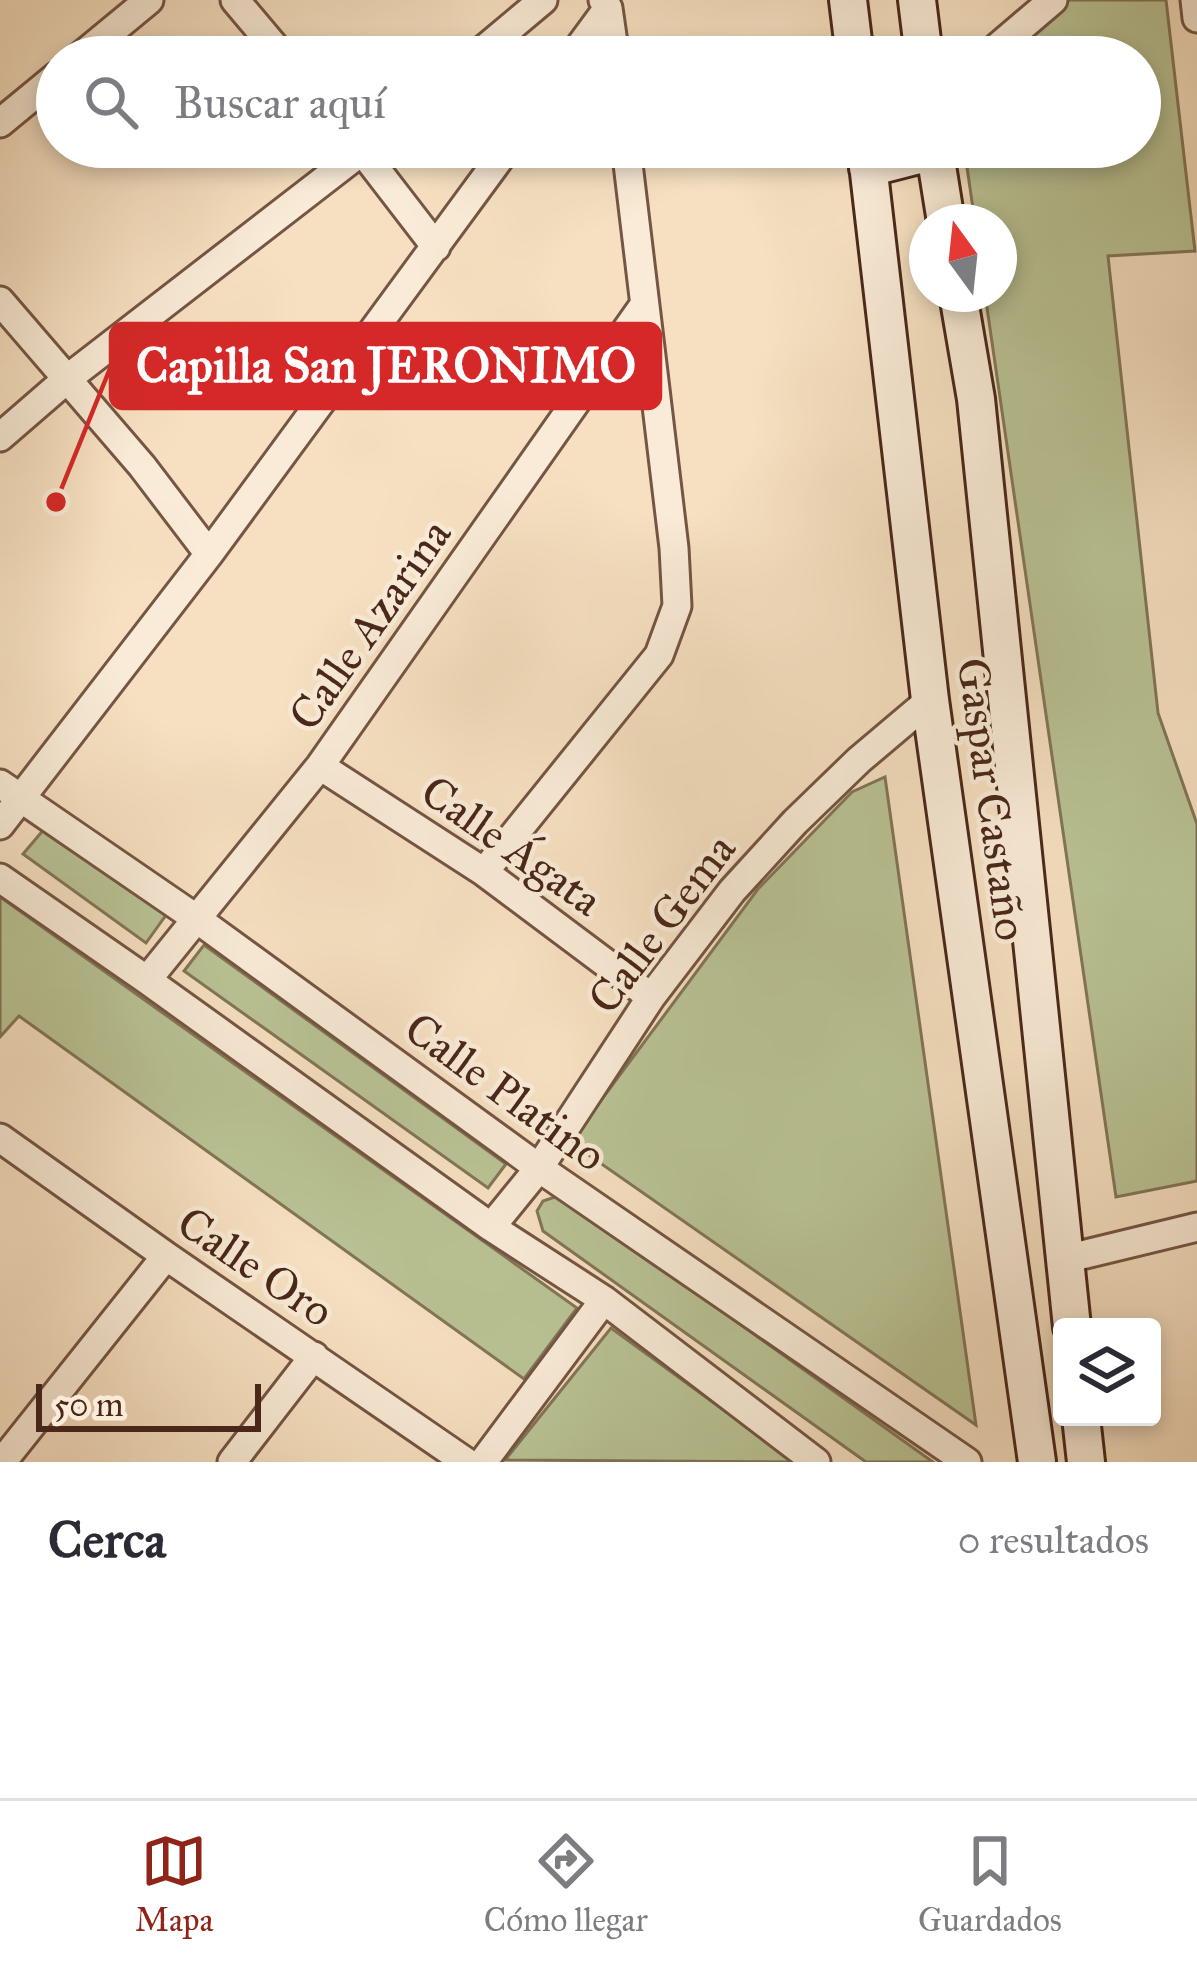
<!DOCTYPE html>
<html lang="es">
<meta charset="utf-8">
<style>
body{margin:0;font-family:"IM FELL Great Primer",serif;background:#f2f2f3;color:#2b2b33}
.controls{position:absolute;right:36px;bottom:36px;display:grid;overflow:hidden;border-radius:12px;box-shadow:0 6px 18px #0003}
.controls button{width:108px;height:108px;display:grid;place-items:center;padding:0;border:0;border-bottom:3px solid #e1e1e2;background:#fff;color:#2b2b33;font:60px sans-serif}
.compass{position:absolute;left:909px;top:204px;width:108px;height:108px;border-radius:50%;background:#fff;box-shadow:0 6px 18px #0003;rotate:345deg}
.scale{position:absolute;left:36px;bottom:30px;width:225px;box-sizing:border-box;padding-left:12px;border:6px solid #4a2719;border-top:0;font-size:33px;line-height:42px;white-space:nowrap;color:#4a2719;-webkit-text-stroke:9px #f9ebd7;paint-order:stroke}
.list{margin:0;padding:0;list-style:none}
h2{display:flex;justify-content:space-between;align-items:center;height:156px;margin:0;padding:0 48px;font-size:51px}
h2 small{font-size:39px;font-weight:400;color:#7c7c81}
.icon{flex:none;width:66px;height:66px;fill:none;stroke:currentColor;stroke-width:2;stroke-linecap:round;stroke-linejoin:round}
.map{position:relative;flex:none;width:1197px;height:1462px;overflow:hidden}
.search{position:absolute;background:#fff;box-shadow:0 6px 18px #0003;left:36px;right:36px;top:36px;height:132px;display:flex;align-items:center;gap:30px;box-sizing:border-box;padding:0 42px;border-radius:66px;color:#7c7c81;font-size:45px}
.sheet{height:336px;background:#fff}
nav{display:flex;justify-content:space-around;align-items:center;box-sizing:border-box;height:168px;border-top:3px solid #e1e1e2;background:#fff;font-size:33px;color:#7c7c81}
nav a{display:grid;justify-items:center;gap:6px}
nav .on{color:#8f2418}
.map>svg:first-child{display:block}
.green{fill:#b9c395;stroke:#827557;stroke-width:3}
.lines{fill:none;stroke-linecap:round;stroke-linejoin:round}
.minor-casing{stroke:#755543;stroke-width:33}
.secondary-casing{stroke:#4a2719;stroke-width:42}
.minor{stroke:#f9ebd7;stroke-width:27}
.secondary{stroke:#f9ebd7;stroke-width:36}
.labels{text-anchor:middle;stroke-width:9;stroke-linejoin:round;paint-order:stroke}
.street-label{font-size:45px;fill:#4a2719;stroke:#f9ebd7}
.leader{fill:none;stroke:#d62828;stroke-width:4.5}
.callout-dot{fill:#d62828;stroke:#f9ebd7;stroke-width:4.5}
.callout{fill:#d62828;stroke:#d62828;stroke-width:4.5}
.callout-label{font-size:48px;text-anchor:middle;font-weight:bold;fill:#fff}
</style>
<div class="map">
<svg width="1197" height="1462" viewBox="0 0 1197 1462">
<rect width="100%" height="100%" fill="#f6e0c1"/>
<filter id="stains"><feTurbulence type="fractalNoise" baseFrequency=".00167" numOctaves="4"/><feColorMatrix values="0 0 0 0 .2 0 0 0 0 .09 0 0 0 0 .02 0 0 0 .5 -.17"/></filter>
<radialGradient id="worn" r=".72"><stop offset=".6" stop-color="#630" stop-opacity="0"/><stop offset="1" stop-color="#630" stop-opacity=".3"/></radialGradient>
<path class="green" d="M1063 0H1166L1195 251 1108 256 1158 713 1197 824V1181L1116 1197 985 294H999V222H975L964 147H1140V57H1004Z
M885 777 976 1425 570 1142 758 889 852 792Z
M45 828 166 915 146 943 23 854Z
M0 897 577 1308 524 1379 19 1016 0 1037Z
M204 945 506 1164 488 1188 184 971Z
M558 1196 569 1202 933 1462H866L543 1231 537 1211 543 1201Z
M611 1328 795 1462 505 1460Z"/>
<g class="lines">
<g class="minor-casing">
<path id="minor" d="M235 0 283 57
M603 0 608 8 615 57
M1195 0 1197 18
M80 57 149 0
M475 57 543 0
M572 57 608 8
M986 57 1053 0
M0 123 57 76
M359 147 436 247
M0 301 142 466 209 554
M0 437 67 379 367 147
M320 766 484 872 651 997
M0 784 197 919 539 1168 967 1462
M0 825 209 554 508 147
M484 872 659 655 677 606 674 548 626 147
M0 878 147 980 491 1227 604 1300 816 1462
M147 980 320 766 644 305
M0 1138 166 1256 466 1462
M491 1227 539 1168 651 997 732 891 795 822 859 760 930 700
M1065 1259 1197 1227
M2 1462 166 1256
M232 1462 314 1356
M483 1462 604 1300"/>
</g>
<g class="secondary-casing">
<path id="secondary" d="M848 0 855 57
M917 0 924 57
M866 147 930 700 1037 1462
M934 147 946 222
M868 168 934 151
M958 294 976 399 1072 1327
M1081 1417 1086 1462"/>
</g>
<use href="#minor" class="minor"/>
<use href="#secondary" class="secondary"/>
</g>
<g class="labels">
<g class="street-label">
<text transform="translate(369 624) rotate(-55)" y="16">Calle Azarina</text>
<text transform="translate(993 799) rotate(82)" y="16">Gaspar Castaño</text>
<text transform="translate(512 845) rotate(35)" y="16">Calle Ágata</text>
<text transform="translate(661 923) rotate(-53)" y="16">Calle Gema</text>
<text transform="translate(506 1091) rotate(36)" y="16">Calle Platino</text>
<text transform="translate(256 1266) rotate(34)" y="16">Calle Oro</text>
</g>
</g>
<path class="leader" d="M56 502L111 366"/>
<circle class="callout-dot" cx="56" cy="502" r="12"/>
<rect class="callout" x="111" y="324" width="549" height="84" rx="12"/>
<g class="callout-label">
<text x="386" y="382">Capilla San JERONIMO</text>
</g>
<rect width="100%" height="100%" filter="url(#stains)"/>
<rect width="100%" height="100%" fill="url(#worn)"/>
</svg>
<div class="controls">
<button><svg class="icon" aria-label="layers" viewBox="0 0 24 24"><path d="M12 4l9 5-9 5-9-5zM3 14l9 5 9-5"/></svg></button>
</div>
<svg class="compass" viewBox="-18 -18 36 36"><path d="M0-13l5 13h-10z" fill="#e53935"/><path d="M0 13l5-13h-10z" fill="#7c7c81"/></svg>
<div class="scale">50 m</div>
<div class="search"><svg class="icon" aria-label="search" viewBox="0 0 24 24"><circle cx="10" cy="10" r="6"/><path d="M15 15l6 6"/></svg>Buscar aquí</div>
</div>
<section class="sheet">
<h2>Cerca<small>0 resultados</small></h2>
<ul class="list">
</ul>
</section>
<nav>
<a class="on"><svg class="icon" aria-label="map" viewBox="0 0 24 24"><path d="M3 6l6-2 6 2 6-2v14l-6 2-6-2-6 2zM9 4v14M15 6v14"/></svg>Mapa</a>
<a><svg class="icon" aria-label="directions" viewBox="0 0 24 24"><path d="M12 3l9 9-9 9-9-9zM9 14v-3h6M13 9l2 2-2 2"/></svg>Cómo llegar</a>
<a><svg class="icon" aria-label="saved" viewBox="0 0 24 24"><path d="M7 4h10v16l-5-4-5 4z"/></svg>Guardados</a>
</nav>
